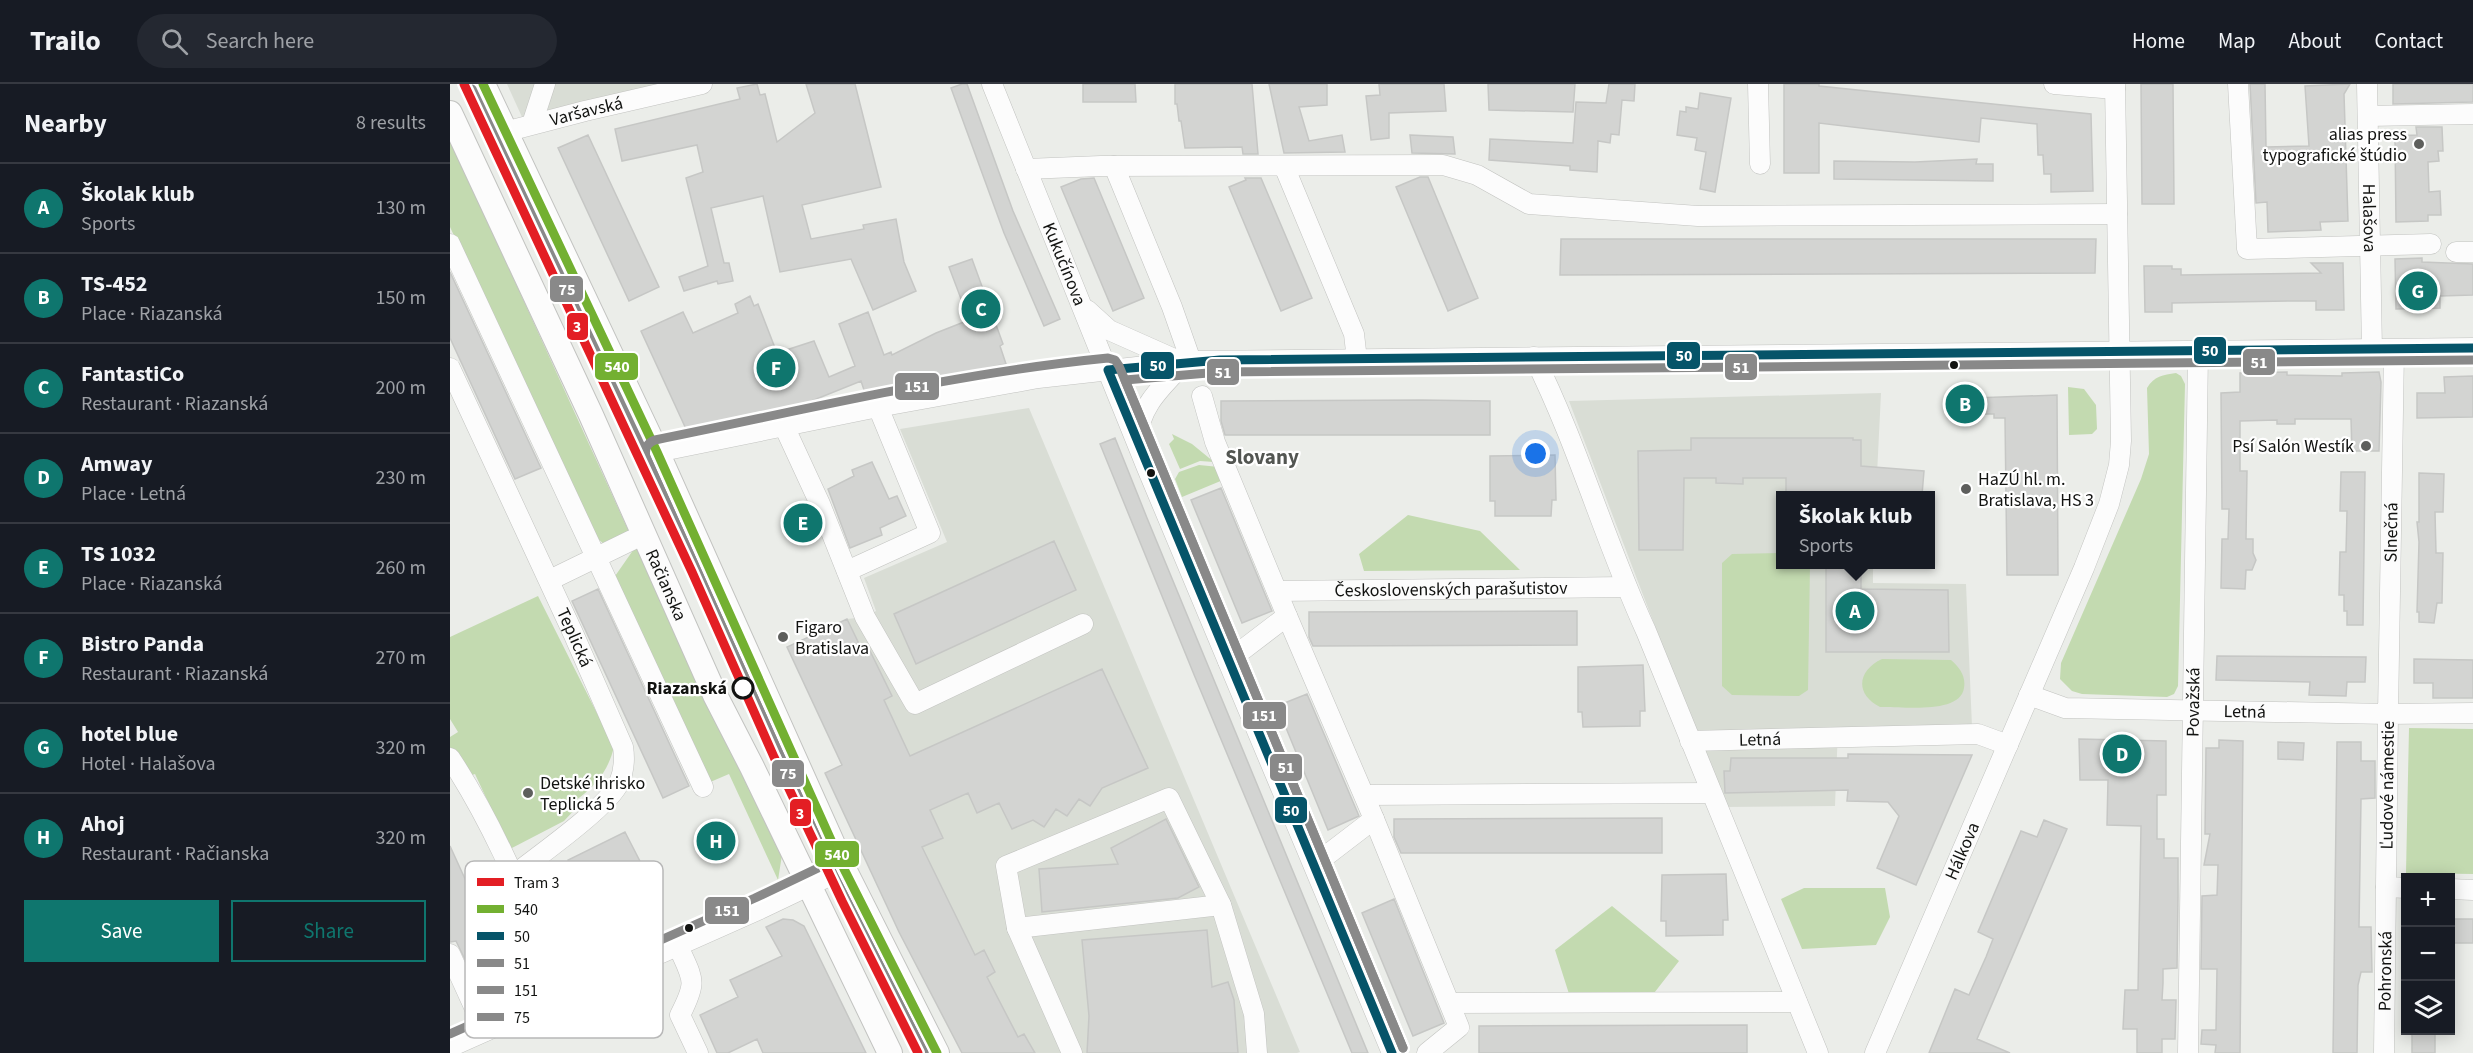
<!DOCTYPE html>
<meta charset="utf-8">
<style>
body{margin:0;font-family:"Source Sans 3",sans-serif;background:#242831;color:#f1f3f6}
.controls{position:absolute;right:18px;bottom:18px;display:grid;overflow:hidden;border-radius:0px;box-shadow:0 3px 15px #0003}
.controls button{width:54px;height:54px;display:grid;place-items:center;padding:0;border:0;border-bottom:2px solid #363941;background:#171b24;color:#f1f3f6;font:30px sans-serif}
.you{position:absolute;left:1086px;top:370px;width:21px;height:21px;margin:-15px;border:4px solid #fff;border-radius:50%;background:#1a73e8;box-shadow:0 0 0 9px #1a73e833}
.badge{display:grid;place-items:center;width:39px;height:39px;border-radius:50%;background:#0f766e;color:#fff;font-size:20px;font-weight:700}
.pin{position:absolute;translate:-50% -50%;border:3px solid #fff;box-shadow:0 2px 6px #0006}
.popup{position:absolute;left:1326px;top:407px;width:159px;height:78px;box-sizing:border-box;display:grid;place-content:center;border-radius:0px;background:#171b24;filter:drop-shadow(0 2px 4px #0005);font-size:20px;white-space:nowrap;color:#9ea1a6}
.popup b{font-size:22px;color:#f1f3f6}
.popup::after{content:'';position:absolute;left:50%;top:100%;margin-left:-12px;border:12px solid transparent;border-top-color:#171b24}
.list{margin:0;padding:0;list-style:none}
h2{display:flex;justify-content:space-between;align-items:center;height:78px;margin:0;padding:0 24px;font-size:26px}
h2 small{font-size:20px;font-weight:400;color:#9ea1a6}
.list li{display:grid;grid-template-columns:39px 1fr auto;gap:18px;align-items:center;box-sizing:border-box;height:90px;padding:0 24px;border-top:2px solid #363941}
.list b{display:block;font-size:22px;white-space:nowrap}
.list p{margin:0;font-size:20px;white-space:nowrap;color:#9ea1a6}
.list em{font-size:20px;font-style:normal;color:#9ea1a6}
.actions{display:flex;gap:12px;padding:18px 24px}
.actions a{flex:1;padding:14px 0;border:2px solid #0f766e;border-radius:0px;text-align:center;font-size:21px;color:#0f766e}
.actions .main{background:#0f766e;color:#fff}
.icon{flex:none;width:33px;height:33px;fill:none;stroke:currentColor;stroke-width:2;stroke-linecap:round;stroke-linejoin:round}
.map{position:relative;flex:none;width:2023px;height:969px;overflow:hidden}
header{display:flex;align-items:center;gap:36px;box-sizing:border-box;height:84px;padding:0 30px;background:#171b24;border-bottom:2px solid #363941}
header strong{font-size:28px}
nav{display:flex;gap:33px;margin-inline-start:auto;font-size:21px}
.search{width:420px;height:54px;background:#242831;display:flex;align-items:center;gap:15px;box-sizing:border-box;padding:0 21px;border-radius:33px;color:#9ea1a6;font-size:22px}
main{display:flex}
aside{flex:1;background:#171b24}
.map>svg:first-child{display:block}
.built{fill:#d9ddd5}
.green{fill:#c3dab0}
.building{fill:#d3d4d2;stroke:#c6c7c5;stroke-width:1.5}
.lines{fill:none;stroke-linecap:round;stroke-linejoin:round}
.minor-casing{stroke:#c2c3c0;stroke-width:21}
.major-casing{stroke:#c2c3c0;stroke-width:26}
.minor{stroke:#fcfcfc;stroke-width:20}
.major{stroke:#fcfcfc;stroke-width:24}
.bus-1-casing{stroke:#fff;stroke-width:14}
.bus-2-casing{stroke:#fff;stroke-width:14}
.bus-3-casing{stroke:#fff;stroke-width:14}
.bus-4-casing{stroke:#fff;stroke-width:14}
.bus-5-casing{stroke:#fff;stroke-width:14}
.bus-1{stroke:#73b031;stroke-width:9}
.bus-2{stroke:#065469;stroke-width:9}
.bus-3{stroke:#898989;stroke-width:9}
.bus-4{stroke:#898989;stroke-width:9}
.bus-5{stroke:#898989;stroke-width:9}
.tram-1-casing{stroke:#fff;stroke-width:14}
.tram-1{stroke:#e31e24;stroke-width:9}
.poi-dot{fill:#5e5f5d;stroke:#fff;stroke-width:2}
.bus-dot{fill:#121311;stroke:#fff;stroke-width:2}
.stop-dot{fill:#fff;stroke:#121311;stroke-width:3}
.labels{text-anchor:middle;stroke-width:4.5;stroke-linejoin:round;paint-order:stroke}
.street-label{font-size:18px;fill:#121311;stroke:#fff}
.poi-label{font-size:18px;fill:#121311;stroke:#fff;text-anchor:start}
.stop-label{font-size:18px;font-weight:bold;fill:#121311;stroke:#fff;text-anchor:end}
.quarter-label{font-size:21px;font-weight:bold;fill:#535652;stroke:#fff}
.key{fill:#fff;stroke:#b8b8b8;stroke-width:1.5}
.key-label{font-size:16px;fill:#121311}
.line-badge{stroke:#fff;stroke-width:2}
.badge-label{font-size:16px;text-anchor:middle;font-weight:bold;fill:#fff}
</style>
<header>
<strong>Trailo</strong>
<div class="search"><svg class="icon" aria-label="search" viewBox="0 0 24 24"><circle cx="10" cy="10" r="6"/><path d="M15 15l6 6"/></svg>Search here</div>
<nav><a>Home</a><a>Map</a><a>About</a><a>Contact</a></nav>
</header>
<main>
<aside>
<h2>Nearby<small>8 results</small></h2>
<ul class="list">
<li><span class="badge">A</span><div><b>Školak klub</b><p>Sports</p></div><em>130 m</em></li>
<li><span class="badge">B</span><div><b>TS-452</b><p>Place · Riazanská</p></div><em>150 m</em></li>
<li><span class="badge">C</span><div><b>FantastiCo</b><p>Restaurant · Riazanská</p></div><em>200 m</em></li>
<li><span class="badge">D</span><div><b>Amway</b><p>Place · Letná</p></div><em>230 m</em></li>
<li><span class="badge">E</span><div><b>TS 1032</b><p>Place · Riazanská</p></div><em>260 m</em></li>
<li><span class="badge">F</span><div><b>Bistro Panda</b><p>Restaurant · Riazanská</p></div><em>270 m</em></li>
<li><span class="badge">G</span><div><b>hotel blue</b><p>Hotel · Halašova</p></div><em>320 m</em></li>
<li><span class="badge">H</span><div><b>Ahoj</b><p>Restaurant · Račianska</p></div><em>320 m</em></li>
</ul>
<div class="actions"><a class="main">Save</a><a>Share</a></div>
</aside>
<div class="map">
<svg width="2023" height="969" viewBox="0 0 2023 969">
<rect width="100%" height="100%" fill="#ebede9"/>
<path class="built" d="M57 0H208L72 33Z
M1431 309 1426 411 1330 412V480L1423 481V499L1516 500 1522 643 1388 644 1385 722 1274 723 1119 317Z
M579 324 850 968 847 969H512L449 848 375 689 392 681 337 563 397 535 415 533 426 527 414 494 497 458 450 345Z"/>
<path class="green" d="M0 55 180 450 155 461 141 449 0 143Z
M1726 289 1731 292 1735 300 1728 602 1724 610 1717 613 1632 610 1622 607 1610 595 1611 579 1691 395 1699 370 1697 304C1704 292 1713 291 1726 289Z
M1618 303 1634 305 1646 321 1647 345 1642 350 1619 351Z
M722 350 742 360 764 378 750 377 730 385 719 360 724 355Z
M749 381 769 383 773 396 732 413 725 395 729 388Z
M958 431 1030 447 1070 486 914 487 909 470Z
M186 462 332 771 328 796 279 690 258 699 163 495Z
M1330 469V480L1360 481 1358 606 1349 612 1282 611 1272 602V479L1282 470Z
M88 512 164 663C158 687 146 702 126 716L128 722 114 737 60 765 25 690 19 692 0 663V653L8 648 0 635V553Z
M1432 575 1501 576C1510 584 1516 592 1514 604 1510 631 1451 622 1430 623 1404 610 1408 586 1432 575Z
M1959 644 2023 645V790L1956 789Z
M1354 804H1435L1440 833 1426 861 1352 865 1331 815Z
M1162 822 1229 877 1201 913H1120L1105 866Z"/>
<path class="building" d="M307 0 310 11 315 10 327 58 365 29 356 0H405L431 103 352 121 361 155 414 145 413 141 446 135 454 178 466 207 423 226 401 175 330 188 313 112 261 124 274 179H279L283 197 268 200 267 197 234 207 229 193 258 182 236 94 253 88 247 61 172 77 165 45 290 15 287 4Z
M512 0H517L563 127 610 235 594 242 554 149 501 4Z
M633 0H685L686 18H633Z
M725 0H802L808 70H793L792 63 735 64 731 37H729L727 20H725Z
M819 0H877V21L849 23 859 57 892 51 895 68 834 69Z
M929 0H994L996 27 939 29V54L921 56 916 12 930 11Z
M1038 0H1125L1123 28 1039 26Z
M1159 0H1185L1184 17 1172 16 1169 51 1161 50 1160 59 1148 57 1147 88 1120 86V82L1039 76 1040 55 1123 59 1126 18 1156 19Z
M1334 0H1369V2L1641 30 1643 107 1601 108V90H1594L1593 71H1588L1587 40 1531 34 1529 58 1369 39V89H1334Z
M1691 0H1723L1724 120H1692Z
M1800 0H1815L1816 63 1859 62 1855 2 1900 0 1894 10 1898 137 1870 138 1871 146 1818 148 1817 118 1806 119Z
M1943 0H2023V18L1943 20Z
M1250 9 1281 14 1265 108 1250 105 1256 68 1245 66 1247 54 1227 51 1230 27 1236 28V23L1248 25Z
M1966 43H1992L1993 67H1988L1989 77 1978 78 1979 108 1990 107 1991 131H1978V137L1946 138 1945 52 1967 51Z
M138 51 209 203 179 217 108 64Z
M960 51 1003 53 1005 70 962 69Z
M1527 75 1526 80H1543V97L1384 95V77L1465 78Z
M970 93H978L1028 214 998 227 946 103Z
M644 94 694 214 663 227 611 103 631 95Z
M795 94H811L862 214 831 227 779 103 796 96Z
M1111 155H1646L1645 189 1110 191Z
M1972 174V178L2023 180V211L1990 212V224L1946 225 1945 175Z
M522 175 553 260 550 262 556 280 415 309 411 297 344 324 236 345 191 247 233 228 243 249 288 229 285 220 300 212 304 222 308 220 327 269 364 257 379 293 405 282 389 240 418 228 434 271 441 268 442 271 486 249 519 236 499 183Z
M1861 179H1893L1894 226H1866V217H1840L1722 219V228H1695L1694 182H1722V185H1731V191L1871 189Z
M0 188 91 384 65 395 0 254Z
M1837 288V291L1892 292V289L1929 288 1931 298 1929 367H1902L1901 335H1845V340H1827V336L1790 337V387H1797L1796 455H1803V469L1806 476 1802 486H1796L1795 505 1771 504 1772 455H1778L1779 425H1772L1771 309 1790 308V289Z
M2023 292V333L1967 334V309H1995L1994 293Z
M1507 311H1524V314L1607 311 1608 491H1557L1555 334H1544V330H1507Z
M972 316 1040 317V351H775L771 337V317Z
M665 354 697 434 918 969H902L745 593 650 360Z
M1241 354H1403V356H1411V382L1474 387 1472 411H1336V394H1293V400L1266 399V394H1234L1233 466H1189L1188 367 1241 366Z
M1105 371 1106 416H1102L1101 432H1045V417H1040V372Z
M422 378 439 415 447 412 456 432 430 444 432 451 400 464 378 405 404 392 402 386Z
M1891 388H1915L1913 541H1897V527H1894V511H1889L1890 468H1896L1897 427H1890Z
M1969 389 1994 390 1993 428H1985L1986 469H1993L1992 519H1987L1984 539 1969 538V528H1967L1969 458 1967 438H1969Z
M771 404 822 527 792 539 741 416Z
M358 423 367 445 349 453 340 432Z
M604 457 626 506 466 580 444 530Z
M1376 480H1411V505L1498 506 1499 568H1376Z
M148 505 239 702 213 714 122 517Z
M1127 527V561L863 562 859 553V528Z
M397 535 413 568 419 565 442 612 434 616 460 672 652 585 698 684 652 704 640 722 629 715 617 732 606 725 594 743 583 736 562 745 549 719 527 729 518 709 480 726 493 754 472 763 525 871 534 866 545 888 537 893 568 953 574 950 585 969H512L449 848 375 689 392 681 337 563Z
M1767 572 1916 573 1915 598H1897L1896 612 1859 611 1860 598 1766 596Z
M1964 575 2023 576V614H1983V599H1964Z
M1193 581 1195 627H1190V642L1133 643 1132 628H1128V583Z
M857 610 909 732 878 746 827 622Z
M1629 655 1716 657V711H1707V755H1714V774H1728V812L1727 884 1713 885V899L1712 916H1726L1725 955H1712V969H1687V945H1673L1675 906H1688L1691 742 1657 741 1658 696H1630Z
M1769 656 1793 657 1790 969H1765L1766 961 1751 960 1752 946H1766L1767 885H1751L1752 812 1767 811 1768 781H1754L1760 750H1755L1756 664H1769Z
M1828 658 1854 659 1853 676 1828 675Z
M1887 658H1911V677H1925V714L1911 715 1909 843H1921L1922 888H1911L1908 901 1907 969H1883Z
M1398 670 1522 671 1466 801 1427 784 1449 732 1438 718 1397 717 1398 706 1275 709 1274 687H1280L1281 674H1398Z
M1212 734V769H951L944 753V735Z
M716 735 749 803 728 814 592 828 589 785 668 780 661 764Z
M1594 736 1617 745 1527 955 1560 969H1479L1505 905 1519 911 1536 873 1543 855 1528 848 1571 747 1587 753Z
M265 744 274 763 260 770 251 751Z
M175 748 196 789 192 791 198 804 179 813 178 830 168 818 147 828 141 815 136 817 118 776Z
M0 762 32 832 35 831 40 849 54 881 24 894 6 857 0 858Z
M1276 790 1278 836H1273V851L1216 852V837H1211L1212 791Z
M944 815 994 939 963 952 912 829Z
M333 835 343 836 354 842 416 969H313L307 955 278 969H267L250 931 288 913 280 896 332 872 316 843Z
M2001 835H2023V859H2001Z
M757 846 762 903 778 898 784 916 788 969H637L639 932 632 856Z
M1297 941V969H1029V942Z
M1962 946H1985V969H1962Z"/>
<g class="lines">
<g class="minor-casing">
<g id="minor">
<path id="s1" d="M542 0 697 384 942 969"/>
<path d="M1308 0 1310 80"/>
<path d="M1604 0 1665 5"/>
<path d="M1788 0 1797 165 1981 160"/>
<path id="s2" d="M1917 0 1922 266"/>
<path d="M1918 32 2023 30"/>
<path d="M82 40 95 0"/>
<path id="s3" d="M55 48 135 27 252 0"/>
<path d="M664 82 722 223 741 277"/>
<path d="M834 82 904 250 907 276"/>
<path d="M576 85 651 82 993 81 1027 91 1079 120 1248 132 1667 130"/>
<path d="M0 160 253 703"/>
<path d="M2006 168H2023"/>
<path d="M637 226 659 246 731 278"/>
<path d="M1084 273C1128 361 1155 458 1196 547L1368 969"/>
<path id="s4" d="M0 284 123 549 173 663C175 675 174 687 169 699 158 723 88 772 64 791"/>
<path d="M752 312 765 358 837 532 778 577"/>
<path d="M334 342 370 420 415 533 465 620 633 540"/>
<path d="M687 357C689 321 713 302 736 277"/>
<path d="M207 368 428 323 588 294 741 277 2023 264"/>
<path d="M397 487 480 449 428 323"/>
<path d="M106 493 182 456"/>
<path id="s5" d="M827 507 1175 503"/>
<path d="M837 532 924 735 864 781"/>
<path id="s6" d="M1579 611 1615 624 1938 630 1944 266"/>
<path id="s7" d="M1240 657 1528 650 1558 661"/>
<path d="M0 674C49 748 80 831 115 912"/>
<path d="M915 711 1261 709"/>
<path d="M924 735 1009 943 977 969"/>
<path id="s8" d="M1956 804 1936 803 1938 630 2023 629"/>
<path d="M2000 805 2023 806"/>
<path d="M567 844 771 821"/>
<path d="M228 862C243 896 248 896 230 931L248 969"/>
<path d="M0 870 35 947"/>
<path d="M1000 919 1347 918"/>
<path d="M0 963 310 825 394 785"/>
<path d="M622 969 567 844 556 782 719 714 771 821 804 930 807 969"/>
<path id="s9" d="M1425 969 1634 484 1659 420 1669 381 1671 357 1665 0"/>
<path id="s10" d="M1738 969 1748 268"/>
<path id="s11" d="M1934 969 1936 803"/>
</g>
</g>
<g class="major-casing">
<g id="major">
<path d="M33 0 207 368 394 785 487 969"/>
<path id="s12" d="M0 29 141 331 265 611 302 683 440 969"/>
</g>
</g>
<use href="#minor" class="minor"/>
<use href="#major" class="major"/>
<g class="bus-1-casing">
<path id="bus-1" d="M33 0 207 368 394 785 487 969"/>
</g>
<g class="bus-2-casing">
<path id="bus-2" d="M942 969 658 286 770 276 2023 264"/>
</g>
<g class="bus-3-casing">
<path id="bus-3" d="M953 964 675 296 770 288 2023 276"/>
</g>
<g class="bus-4-casing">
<path id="bus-4" d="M0 950 305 814 389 774
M474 969 383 790 196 373C194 365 197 359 205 356 355 326 505 289 658 274L665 276 669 282 953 964"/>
</g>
<g class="bus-5-casing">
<path id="bus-5" d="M22 5 196 373 383 790 474 969"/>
</g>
<use href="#bus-1" class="bus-1"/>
<use href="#bus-2" class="bus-2"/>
<use href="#bus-3" class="bus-3"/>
<use href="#bus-4" class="bus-4"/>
<use href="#bus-5" class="bus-5"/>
<g class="tram-1-casing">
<path id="tram-1" d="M14 0 242 488 324 673 392 817 468 969"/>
</g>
<use href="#tram-1" class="tram-1"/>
</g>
<g class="poi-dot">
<circle cx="1969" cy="60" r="6"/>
<circle cx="1916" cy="362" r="6"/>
<circle cx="1516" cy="405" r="6"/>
<circle cx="333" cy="553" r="6"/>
<circle cx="78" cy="709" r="6"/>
</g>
<g class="bus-dot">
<circle cx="1504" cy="281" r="5"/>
<circle cx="701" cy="389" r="5"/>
<circle cx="239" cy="844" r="5"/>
</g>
<circle class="stop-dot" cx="293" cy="604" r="10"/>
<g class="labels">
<g class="street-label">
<text dy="6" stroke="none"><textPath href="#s3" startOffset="84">Varšavská</textPath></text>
<text dy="6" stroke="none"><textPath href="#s2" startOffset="134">Halašova</textPath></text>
<text dy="6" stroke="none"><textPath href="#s1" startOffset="194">Kukučínova</textPath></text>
<text dy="6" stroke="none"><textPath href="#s6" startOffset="543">Slnečná</textPath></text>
<text dy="6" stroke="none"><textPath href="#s12" startOffset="519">Račianska</textPath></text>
<text dy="6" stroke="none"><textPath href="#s5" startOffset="174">Československých parašutistov</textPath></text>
<text dy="6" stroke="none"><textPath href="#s4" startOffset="297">Teplická</textPath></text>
<text dy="6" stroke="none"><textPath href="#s10" startOffset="351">Považská</textPath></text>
<text dy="6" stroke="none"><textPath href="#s6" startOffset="218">Letná</textPath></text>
<text dy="6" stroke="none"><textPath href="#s7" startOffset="70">Letná</textPath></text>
<text dy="6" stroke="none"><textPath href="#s8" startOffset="122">Ľudové námestie</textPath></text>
<text dy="6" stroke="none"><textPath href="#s9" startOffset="220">Hálkova</textPath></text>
<text dy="6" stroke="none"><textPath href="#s11" startOffset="82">Pohronská</textPath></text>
</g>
<g class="poi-label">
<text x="1957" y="56" text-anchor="end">alias press<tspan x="1957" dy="21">typografické štúdio</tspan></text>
<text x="1904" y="368" text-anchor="end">Psí Salón Westík</text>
<text x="1528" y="401">HaZÚ hl. m.<tspan x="1528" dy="21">Bratislava, HS 3</tspan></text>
<text x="345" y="549">Figaro<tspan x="345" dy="21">Bratislava</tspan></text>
<text x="90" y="705">Detské ihrisko<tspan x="90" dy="21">Teplická 5</tspan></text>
</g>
<g class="stop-label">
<text x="277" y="610">Riazanská</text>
</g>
<g class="quarter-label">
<text x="812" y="380">Slovany</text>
</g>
</g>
<rect x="15" y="777" width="198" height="177" rx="9" class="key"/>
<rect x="27" y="794" width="27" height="8" fill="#e31e24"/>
<rect x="27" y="821" width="27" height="8" fill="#73b031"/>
<rect x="27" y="848" width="27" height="8" fill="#065469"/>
<rect x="27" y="875" width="27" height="8" fill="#898989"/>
<rect x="27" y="902" width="27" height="8" fill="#898989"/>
<rect x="27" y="929" width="27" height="8" fill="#898989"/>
<g class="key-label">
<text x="64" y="804">Tram 3</text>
<text x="64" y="831">540</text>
<text x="64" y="858">50</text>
<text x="64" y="885">51</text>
<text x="64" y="912">151</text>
<text x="64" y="939">75</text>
</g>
<g class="line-badge">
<rect x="99" y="191" width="35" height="28" rx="6" fill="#898989"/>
<rect x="116" y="228" width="23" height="29" rx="6" fill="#e31e24"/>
<rect x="1743" y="252" width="34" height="29" rx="6" fill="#065469"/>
<rect x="1216" y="257" width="35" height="29" rx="6" fill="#065469"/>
<rect x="1792" y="264" width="34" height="28" rx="6" fill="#898989"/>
<rect x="690" y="267" width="35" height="29" rx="6" fill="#065469"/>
<rect x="144" y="268" width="45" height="29" rx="6" fill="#73b031"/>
<rect x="1274" y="269" width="34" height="28" rx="6" fill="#898989"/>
<rect x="756" y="274" width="34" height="28" rx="6" fill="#898989"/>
<rect x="444" y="288" width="46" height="29" rx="6" fill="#898989"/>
<rect x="792" y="617" width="45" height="29" rx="6" fill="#898989"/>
<rect x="819" y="669" width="34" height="29" rx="6" fill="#898989"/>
<rect x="321" y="675" width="34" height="29" rx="6" fill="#898989"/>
<rect x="824" y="712" width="34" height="28" rx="6" fill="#065469"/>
<rect x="339" y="714" width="23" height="29" rx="6" fill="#e31e24"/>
<rect x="364" y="756" width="46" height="28" rx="6" fill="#73b031"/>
<rect x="254" y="812" width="46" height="29" rx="6" fill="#898989"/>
</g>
<g class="badge-label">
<text x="117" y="211">75</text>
<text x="127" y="248">3</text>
<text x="1760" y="272">50</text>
<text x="1234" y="277">50</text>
<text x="1809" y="284">51</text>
<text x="708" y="287">50</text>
<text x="167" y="288">540</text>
<text x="1291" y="289">51</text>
<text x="773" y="294">51</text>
<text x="467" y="308">151</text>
<text x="814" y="637">151</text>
<text x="836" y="689">51</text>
<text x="338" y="695">75</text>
<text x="841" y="732">50</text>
<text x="350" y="735">3</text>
<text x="387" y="776">540</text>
<text x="277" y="832">151</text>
</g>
</svg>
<div class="controls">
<button>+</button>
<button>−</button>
<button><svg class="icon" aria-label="layers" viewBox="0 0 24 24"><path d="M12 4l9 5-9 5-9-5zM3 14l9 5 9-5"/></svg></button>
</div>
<div class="you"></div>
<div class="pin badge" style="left:1405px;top:527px">A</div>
<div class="popup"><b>Školak klub</b>Sports</div>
<div class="pin badge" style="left:1515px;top:320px">B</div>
<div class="pin badge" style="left:531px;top:225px">C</div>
<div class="pin badge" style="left:1672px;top:670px">D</div>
<div class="pin badge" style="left:353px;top:439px">E</div>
<div class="pin badge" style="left:326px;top:284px">F</div>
<div class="pin badge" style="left:1968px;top:207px">G</div>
<div class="pin badge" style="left:266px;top:757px">H</div>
</div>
</main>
